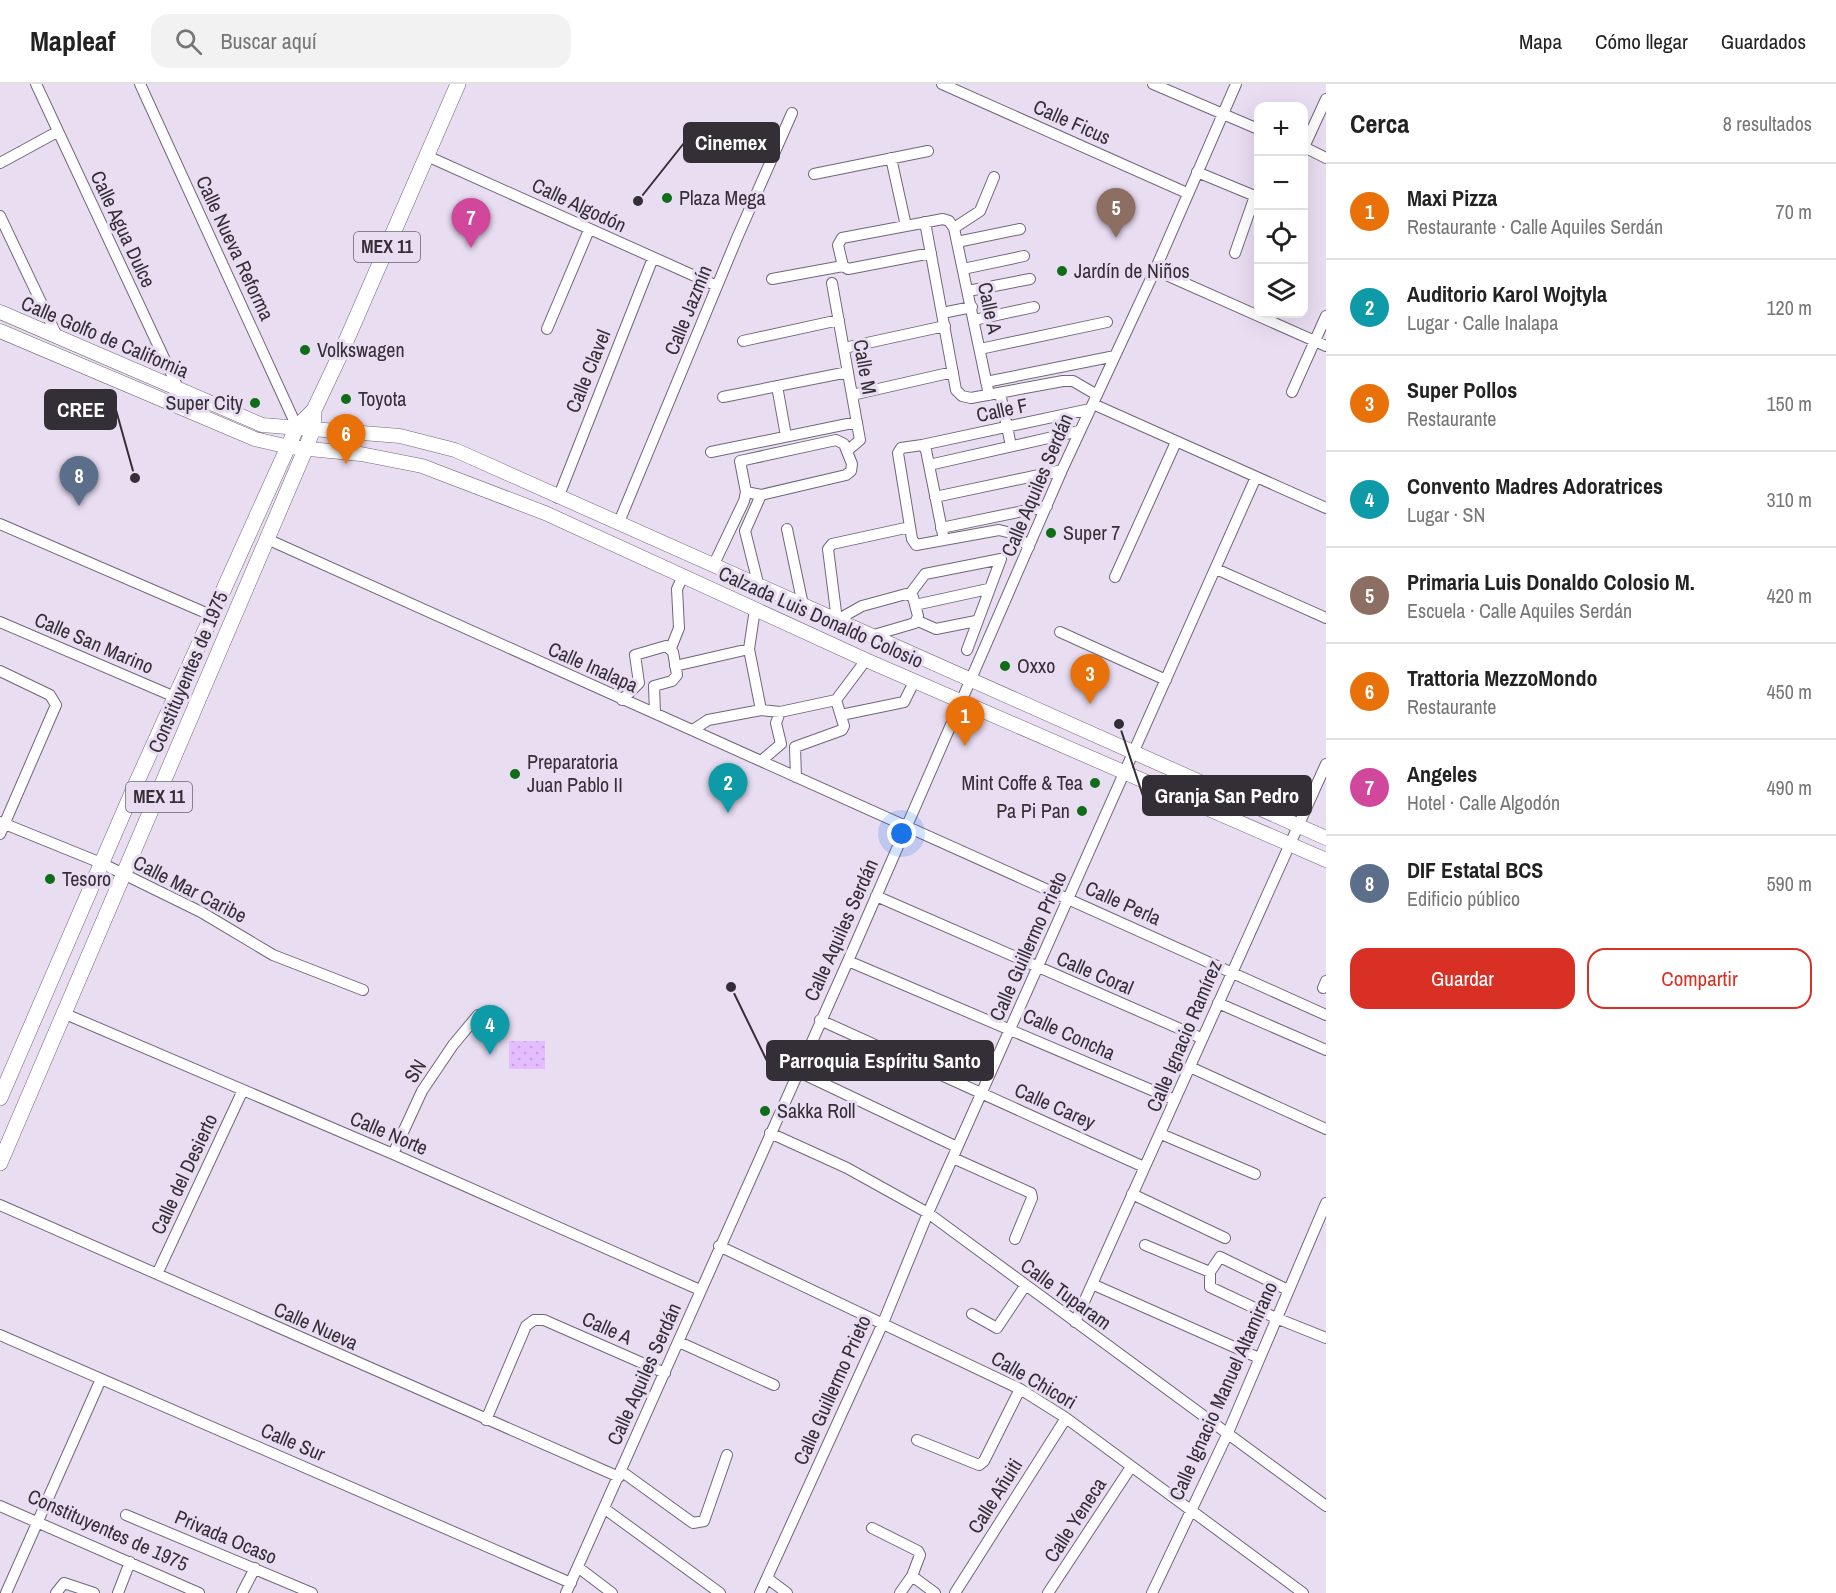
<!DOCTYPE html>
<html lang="es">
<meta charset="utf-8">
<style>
body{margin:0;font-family:"Archivo Narrow",sans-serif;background:#f2f2f2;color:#222}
.controls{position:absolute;right:18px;top:18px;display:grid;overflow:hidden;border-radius:12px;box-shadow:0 6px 24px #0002}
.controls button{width:54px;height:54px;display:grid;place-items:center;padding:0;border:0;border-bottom:2px solid #e0e0e0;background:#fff;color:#222;font:30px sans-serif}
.you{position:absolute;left:902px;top:750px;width:21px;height:21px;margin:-15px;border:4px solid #fff;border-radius:50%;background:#1a73e8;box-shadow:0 0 0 9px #1a73e833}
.badge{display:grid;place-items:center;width:39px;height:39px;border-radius:50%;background:#d93025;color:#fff;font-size:20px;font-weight:700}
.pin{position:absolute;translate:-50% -50px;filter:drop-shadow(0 2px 3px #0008)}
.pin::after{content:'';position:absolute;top:32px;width:21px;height:18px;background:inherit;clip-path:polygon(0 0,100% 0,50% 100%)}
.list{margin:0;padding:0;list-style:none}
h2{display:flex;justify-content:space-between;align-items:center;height:78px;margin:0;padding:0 24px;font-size:26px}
h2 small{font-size:20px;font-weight:400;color:#767676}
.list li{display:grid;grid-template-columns:39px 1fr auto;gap:18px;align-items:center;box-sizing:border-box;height:96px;padding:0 24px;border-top:2px solid #e0e0e0}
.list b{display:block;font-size:22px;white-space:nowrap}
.list p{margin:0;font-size:20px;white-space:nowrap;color:#767676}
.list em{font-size:20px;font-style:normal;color:#767676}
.actions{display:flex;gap:12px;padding:18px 24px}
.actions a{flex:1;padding:14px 0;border:2px solid #d93025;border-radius:18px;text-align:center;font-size:21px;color:#d93025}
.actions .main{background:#d93025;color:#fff}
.icon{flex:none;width:33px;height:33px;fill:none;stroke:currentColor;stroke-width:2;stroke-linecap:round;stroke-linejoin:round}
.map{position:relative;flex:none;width:1326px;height:1509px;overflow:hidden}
header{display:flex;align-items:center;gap:36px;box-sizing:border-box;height:84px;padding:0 30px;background:#fff;border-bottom:2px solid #e0e0e0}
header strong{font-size:28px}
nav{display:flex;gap:33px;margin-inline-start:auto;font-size:21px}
.search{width:420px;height:54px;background:#f2f2f2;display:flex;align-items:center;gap:15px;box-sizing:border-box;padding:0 21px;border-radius:18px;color:#767676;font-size:22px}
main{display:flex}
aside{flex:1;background:#fff}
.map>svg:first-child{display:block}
.park{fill:url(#park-dots)}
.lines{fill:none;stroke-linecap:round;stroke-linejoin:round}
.street-casing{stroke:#706678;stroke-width:12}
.secondary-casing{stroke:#706678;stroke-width:15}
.primary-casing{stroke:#706678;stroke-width:16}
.street{stroke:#fff;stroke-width:10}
.secondary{stroke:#fff;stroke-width:14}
.primary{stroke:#fff;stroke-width:15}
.poi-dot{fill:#0f6d19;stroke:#e9ddf2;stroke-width:2}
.labels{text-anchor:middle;stroke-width:6;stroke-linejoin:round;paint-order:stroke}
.shield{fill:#e9ddf2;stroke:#6a636f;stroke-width:1.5}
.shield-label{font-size:18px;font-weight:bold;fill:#342f37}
.street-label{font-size:20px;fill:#342f37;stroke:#e9ddf2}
.poi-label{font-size:20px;fill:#342f37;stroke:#e9ddf2;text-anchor:start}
.leader{fill:none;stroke:#342f37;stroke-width:2}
.callout-dot{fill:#342f37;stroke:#e9ddf2;stroke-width:2}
.callout{fill:#342f37;stroke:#342f37;stroke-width:2}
.callout-label{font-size:21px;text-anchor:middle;font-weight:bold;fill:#fff}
</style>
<header>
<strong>Mapleaf</strong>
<div class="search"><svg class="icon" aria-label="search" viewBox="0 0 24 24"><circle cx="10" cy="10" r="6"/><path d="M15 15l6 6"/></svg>Buscar aquí</div>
<nav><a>Mapa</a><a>Cómo llegar</a><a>Guardados</a></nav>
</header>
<main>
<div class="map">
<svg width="1326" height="1509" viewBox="0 0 1326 1509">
<defs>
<pattern id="park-dots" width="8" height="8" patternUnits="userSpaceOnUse" patternTransform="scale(1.5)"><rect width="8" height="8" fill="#e4bdff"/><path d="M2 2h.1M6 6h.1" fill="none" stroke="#c4a3db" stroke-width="1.8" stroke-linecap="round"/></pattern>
</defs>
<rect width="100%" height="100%" fill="#e9ddf2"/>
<path class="park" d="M509 957H545V985H509Z"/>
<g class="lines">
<g class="street-casing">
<path id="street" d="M36 0 179 306
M140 0 297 343
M942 0 1187 109
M1153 0 1258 45
M1304 63 1326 15
M1304 63 1326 74
M427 72 717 202
M891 74 906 142
M0 79 57 48
M1197 88 1255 112 1235 169
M814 90 928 67
M0 132 58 254
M925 138 956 306 962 312 971 314 1063 297H1073L1097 311
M954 144 980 127 994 93
M957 158 1020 145
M843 182 838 161 842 154 943 135 949 137 954 144 989 311
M843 182 848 185 931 169
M963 185 1024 172
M1155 186 1326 262
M772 195 843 182
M832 199 860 356 847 367
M968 207 1030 195
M942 229 972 223
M974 236 1034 223
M547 245 589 146
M743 257 839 236
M844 264 945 242
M980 265 1107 238
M986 298 1115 272
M777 302 786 352
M1292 308 1326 232
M1000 309 1011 362
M852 311 953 288
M723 313 848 288
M1093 320 1326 424
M922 361 926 366 943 451
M711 368 857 338
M929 381 1079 347
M935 413 1062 386
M558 414 653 174
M619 438 737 154 792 29
M0 440 213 532
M941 444 1047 422
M787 445 803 521
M267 455 1326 931
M1029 463 1015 450 999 446 916 461 912 455 898 369 901 364 922 361 1090 325
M714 480 744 417 746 408 740 377 836 356 844 360 852 380 851 387 846 391 761 411 746 408
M1216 485 1326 534
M1115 493 1176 358
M759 503 745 447 761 411
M910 510 925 490 1001 475
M915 521 988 505
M755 525 749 565 761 626
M918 537 936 545 976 537
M0 538 175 613
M1060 548 1166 596
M874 551 915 539 918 532 913 513 906 510 862 522 837 536 828 465 832 460 910 443
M671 564 679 544 677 505 683 492
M967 566 1001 475
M675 582 749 565
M0 587 50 611 56 621 0 750
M622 616 639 599 635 571 666 562 673 568 677 591 672 597 654 602 655 629
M836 616 866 576
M780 628 776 639 781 660
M841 631 904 618 915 596
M693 646 708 636 761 626 780 628 836 616
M795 663 842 646 844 642 836 616
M795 663 796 693
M761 677 781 660
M0 738 101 779 201 828 273 871 363 906
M876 812 1201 954
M848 877 1175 1016
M1323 904 1326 897
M1218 919 1326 966
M63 929 393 1070 700 1206
M820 936 1144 1083
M1190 983 1326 1045
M797 987 957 1063
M770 1049 847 1084 928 1129 1326 1422
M1161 1050 1255 1090
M393 1070 422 1007 453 961 478 931
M953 1074 1031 1109 1032 1114 1015 1155
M1132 1110 1225 1154
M0 1121 619 1393
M1145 1161 1210 1188V1203L1276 1234 1326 1254
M719 1162 1020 1305 1066 1334 1303 1509
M1210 1188 1220 1173 1288 1206
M157 1190 243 1006
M1092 1200 1259 1274
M972 1230 997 1244 1025 1202
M1075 1238 1326 680
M0 1251 571 1499
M679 1258 774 1301
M486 1336 526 1242 534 1236H544L665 1289
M917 1356 979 1381 984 1377 1020 1305
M621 1387 693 1439 704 1437 727 1371
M0 1422 199 1509
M605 1425 720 1509
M126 1431 312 1509
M872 1444 918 1467 920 1471 912 1492 900 1509
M579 1484 612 1509
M912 1492 935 1509
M767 1494 787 1509
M6 1509 101 1295
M56 1509 64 1499 94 1509
M118 1509 130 1478
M242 1509 255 1484
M566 1509 848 877 1062 386 1155 186 1236 0
M760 1509 883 1239 928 1129 1256 393
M955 1509 1066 1334
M1048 1509 1131 1383
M1152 1509 1227 1351 1326 1119"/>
</g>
<g class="secondary-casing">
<path id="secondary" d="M0 228 262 341 400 352 455 366 1326 754
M0 247 255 355 289 363 361 370 422 382 545 429 866 576 1326 776"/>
</g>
<g class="primary-casing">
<path id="primary" d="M0 1014 135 702 297 343 314 326 340 271 458 0
M0 1079 306 364 313 345 314 326"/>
</g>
<use href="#street" class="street"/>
<use href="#secondary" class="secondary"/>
<use href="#primary" class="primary"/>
</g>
<g class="poi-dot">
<circle cx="667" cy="114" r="6"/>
<circle cx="1062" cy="187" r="6"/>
<circle cx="305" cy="266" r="6"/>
<circle cx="346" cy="315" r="6"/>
<circle cx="255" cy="319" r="6"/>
<circle cx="1051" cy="449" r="6"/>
<circle cx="1005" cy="582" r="6"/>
<circle cx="515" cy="690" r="6"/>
<circle cx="1095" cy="699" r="6"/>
<circle cx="1082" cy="727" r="6"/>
<circle cx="50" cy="795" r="6"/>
<circle cx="765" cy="1027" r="6"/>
</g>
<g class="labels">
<g class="shield">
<rect x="354" y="148" width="66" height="30" rx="4.5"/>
<rect x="126" y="698" width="66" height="30" rx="4.5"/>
</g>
<g class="shield-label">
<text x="387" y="169">MEX 11</text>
<text x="159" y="719">MEX 11</text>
</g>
<g class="street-label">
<text transform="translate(1072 38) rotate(24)" y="7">Calle Ficus</text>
<text transform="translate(579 121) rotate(25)" y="7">Calle Algodón</text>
<text transform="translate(123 145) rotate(65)" y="7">Calle Agua Dulce</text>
<text transform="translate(235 164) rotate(65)" y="7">Calle Nueva Reforma</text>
<text transform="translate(990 224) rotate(78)" y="7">Calle A</text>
<text transform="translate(688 226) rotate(-68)" y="7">Calle Jazmín</text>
<text transform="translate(105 253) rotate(23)" y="7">Calle Golfo de California</text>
<text transform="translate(865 283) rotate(80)" y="7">Calle M</text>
<text transform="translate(588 287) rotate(-68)" y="7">Calle Clavel</text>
<text transform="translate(1002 326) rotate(-12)" y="7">Calle F</text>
<text transform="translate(1037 401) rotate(-67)" y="7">Calle Aquiles Serdán</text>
<text transform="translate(821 533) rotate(24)" y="7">Calzada Luis Donaldo Colosio</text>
<text transform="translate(94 559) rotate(23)" y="7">Calle San Marino</text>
<text transform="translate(593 583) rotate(24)" y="7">Calle Inalapa</text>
<text transform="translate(188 588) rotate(-67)" y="7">Constituyentes de 1975</text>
<text transform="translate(190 805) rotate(27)" y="7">Calle Mar Caribe</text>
<text transform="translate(1123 819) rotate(24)" y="7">Calle Perla</text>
<text transform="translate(841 846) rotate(-66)" y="7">Calle Aquiles Serdán</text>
<text transform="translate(1028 862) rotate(-66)" y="7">Calle Guillermo Prieto</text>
<text transform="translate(1095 889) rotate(23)" y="7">Calle Coral</text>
<text transform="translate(1069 950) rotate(24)" y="7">Calle Concha</text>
<text transform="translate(1184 952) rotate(-67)" y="7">Calle Ignacio Ramírez</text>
<text transform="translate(415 987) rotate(-58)" y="7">SN</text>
<text transform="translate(1055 1022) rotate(24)" y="7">Calle Carey</text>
<text transform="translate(389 1049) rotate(23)" y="7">Calle Norte</text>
<text transform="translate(184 1090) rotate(-65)" y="7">Calle del Desierto</text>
<text transform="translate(1066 1210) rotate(36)" y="7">Calle Tuparam</text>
<text transform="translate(316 1242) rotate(24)" y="7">Calle Nueva</text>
<text transform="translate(607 1244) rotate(24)" y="7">Calle A</text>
<text transform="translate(644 1290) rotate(-66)" y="7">Calle Aquiles Serdán</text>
<text transform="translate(1034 1296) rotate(30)" y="7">Calle Chicori</text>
<text transform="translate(832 1306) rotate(-66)" y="7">Calle Guillermo Prieto</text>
<text transform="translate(1223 1307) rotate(-66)" y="7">Calle Ignacio Manuel Altamirano</text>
<text transform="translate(293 1358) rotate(23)" y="7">Calle Sur</text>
<text transform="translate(995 1412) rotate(-58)" y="7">Calle Añuiti</text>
<text transform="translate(1075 1436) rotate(-57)" y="7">Calle Yeneca</text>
<text transform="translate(108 1446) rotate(24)" y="7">Constituyentes de 1975</text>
<text transform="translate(226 1453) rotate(23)" y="7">Privada Ocaso</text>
</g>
<g class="poi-label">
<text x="679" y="121">Plaza Mega</text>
<text x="1074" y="194">Jardín de Niños</text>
<text x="317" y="273">Volkswagen</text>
<text x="358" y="322">Toyota</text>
<text x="243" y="326" text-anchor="end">Super City</text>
<text x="1063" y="456">Super 7</text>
<text x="1017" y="589">Oxxo</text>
<text x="527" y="685">Preparatoria<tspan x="527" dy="23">Juan Pablo II</tspan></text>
<text x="1083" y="706" text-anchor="end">Mint Coffe &amp; Tea</text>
<text x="1070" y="734" text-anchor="end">Pa Pi Pan</text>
<text x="62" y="802">Tesoro</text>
<text x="777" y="1034">Sakka Roll</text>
</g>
</g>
<path class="leader" d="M638 117L684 59M135 394L116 326M1119 640L1143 712M731 903L767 977"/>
<g class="callout-dot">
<circle cx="638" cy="117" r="6"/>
<circle cx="135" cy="394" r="6"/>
<circle cx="1119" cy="640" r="6"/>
<circle cx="731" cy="903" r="6"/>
</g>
<g class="callout">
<rect x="684" y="39" width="95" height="39" rx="6"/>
<rect x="45" y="306" width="71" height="39" rx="6"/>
<rect x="1143" y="692" width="168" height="39" rx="6"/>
<rect x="767" y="957" width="226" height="39" rx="6"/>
</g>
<g class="callout-label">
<text x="731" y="66">Cinemex</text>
<text x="81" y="333">CREE</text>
<text x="1227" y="719">Granja San Pedro</text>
<text x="880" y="984">Parroquia Espíritu Santo</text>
</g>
</svg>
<div class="controls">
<button>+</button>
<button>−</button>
<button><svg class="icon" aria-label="locate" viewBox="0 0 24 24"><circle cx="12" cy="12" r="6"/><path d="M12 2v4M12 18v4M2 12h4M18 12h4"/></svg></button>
<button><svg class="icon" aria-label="layers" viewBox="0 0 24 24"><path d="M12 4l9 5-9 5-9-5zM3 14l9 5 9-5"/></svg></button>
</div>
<div class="you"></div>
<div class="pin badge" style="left:965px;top:662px;background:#e8710a">1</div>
<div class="pin badge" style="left:728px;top:729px;background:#0f9aa8">2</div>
<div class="pin badge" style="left:1090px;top:620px;background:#e8710a">3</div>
<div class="pin badge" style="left:490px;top:971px;background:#0f9aa8">4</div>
<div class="pin badge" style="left:1116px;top:154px;background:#8d6e63">5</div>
<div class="pin badge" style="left:346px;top:380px;background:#e8710a">6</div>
<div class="pin badge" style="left:471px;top:164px;background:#d1479c">7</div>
<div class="pin badge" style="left:79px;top:422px;background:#5c6f8a">8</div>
</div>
<aside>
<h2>Cerca<small>8 resultados</small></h2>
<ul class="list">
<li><span class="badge" style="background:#e8710a">1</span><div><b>Maxi Pizza</b><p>Restaurante · Calle Aquiles Serdán</p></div><em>70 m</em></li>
<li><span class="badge" style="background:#0f9aa8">2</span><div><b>Auditorio Karol Wojtyla</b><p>Lugar · Calle Inalapa</p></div><em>120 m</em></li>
<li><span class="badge" style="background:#e8710a">3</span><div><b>Super Pollos</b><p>Restaurante</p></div><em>150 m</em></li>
<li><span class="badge" style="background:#0f9aa8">4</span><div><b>Convento Madres Adoratrices</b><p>Lugar · SN</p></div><em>310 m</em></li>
<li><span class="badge" style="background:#8d6e63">5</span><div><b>Primaria Luis Donaldo Colosio M.</b><p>Escuela · Calle Aquiles Serdán</p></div><em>420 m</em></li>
<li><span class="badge" style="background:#e8710a">6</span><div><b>Trattoria MezzoMondo</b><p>Restaurante</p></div><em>450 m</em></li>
<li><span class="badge" style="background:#d1479c">7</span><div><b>Angeles</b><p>Hotel · Calle Algodón</p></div><em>490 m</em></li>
<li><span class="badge" style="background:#5c6f8a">8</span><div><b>DIF Estatal BCS</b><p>Edificio público</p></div><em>590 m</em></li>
</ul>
<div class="actions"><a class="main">Guardar</a><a>Compartir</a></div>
</aside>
</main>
